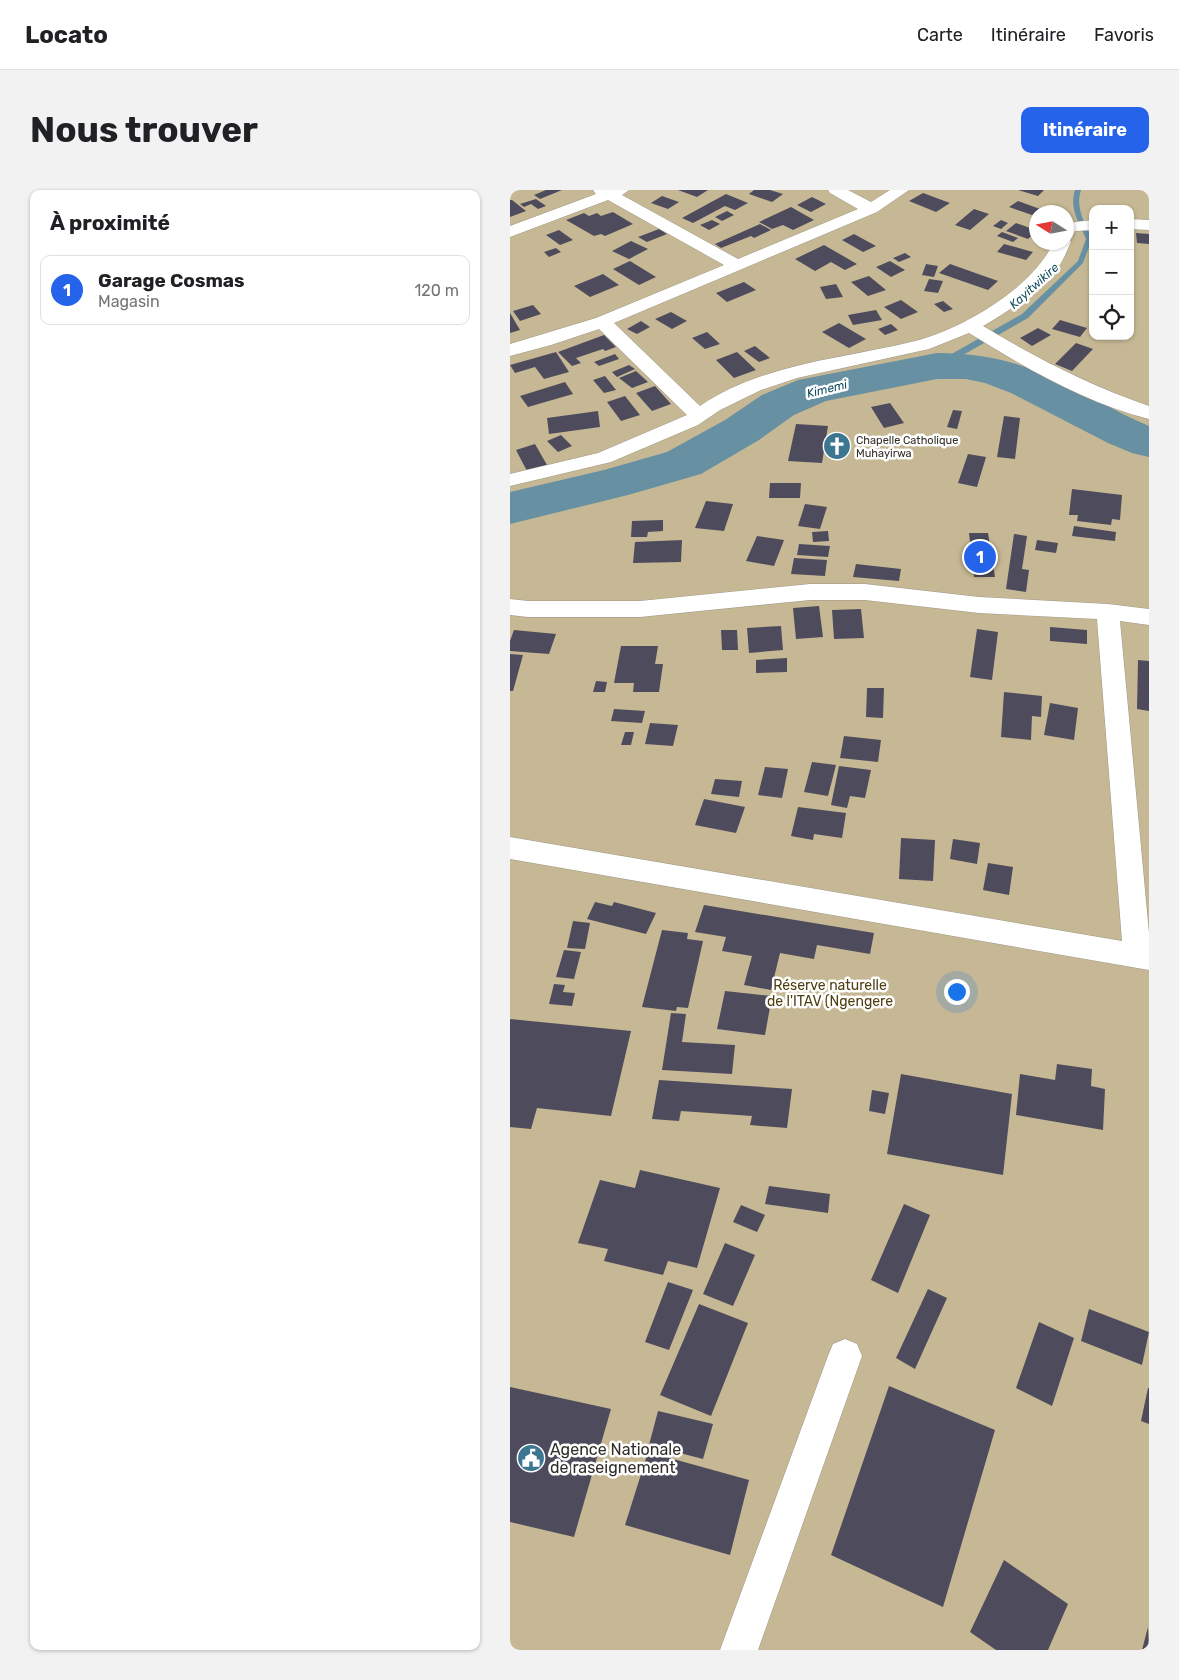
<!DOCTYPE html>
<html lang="fr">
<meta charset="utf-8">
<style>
body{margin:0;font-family:Rubik,sans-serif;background:#f2f2f2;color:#202124}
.controls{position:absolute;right:15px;top:15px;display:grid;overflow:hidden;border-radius:10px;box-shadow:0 1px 4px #0004}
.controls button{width:45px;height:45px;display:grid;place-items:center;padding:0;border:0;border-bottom:1px solid #e0e0e0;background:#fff;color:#202124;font:25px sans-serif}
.compass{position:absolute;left:519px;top:15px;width:45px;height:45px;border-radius:50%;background:#fff;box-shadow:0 1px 4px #0004;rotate:281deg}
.you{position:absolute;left:446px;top:801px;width:18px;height:18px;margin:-12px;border:4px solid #fff;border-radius:50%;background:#1a73e8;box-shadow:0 0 0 8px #1a73e833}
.badge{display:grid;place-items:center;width:32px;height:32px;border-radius:50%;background:#2563eb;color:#fff;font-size:16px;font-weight:700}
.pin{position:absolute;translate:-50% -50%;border:2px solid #fff;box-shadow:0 1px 5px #0006}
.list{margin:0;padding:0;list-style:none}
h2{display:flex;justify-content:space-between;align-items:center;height:65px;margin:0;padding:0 20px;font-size:21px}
h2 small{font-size:16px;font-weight:400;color:#757577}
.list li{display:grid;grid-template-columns:32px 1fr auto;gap:15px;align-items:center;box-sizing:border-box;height:70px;margin:0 10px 10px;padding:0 10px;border:1px solid #e0e0e0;border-radius:10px}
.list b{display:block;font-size:19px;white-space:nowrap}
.list p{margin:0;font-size:16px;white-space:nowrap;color:#757577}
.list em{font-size:16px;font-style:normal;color:#757577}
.icon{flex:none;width:28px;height:28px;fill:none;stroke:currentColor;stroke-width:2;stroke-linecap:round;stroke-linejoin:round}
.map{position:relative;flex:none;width:639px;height:1460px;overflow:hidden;border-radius:10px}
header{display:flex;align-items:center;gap:30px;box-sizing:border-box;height:70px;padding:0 25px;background:#fff;border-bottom:1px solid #e0e0e0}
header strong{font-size:24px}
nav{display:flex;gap:28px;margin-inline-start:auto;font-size:18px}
.intro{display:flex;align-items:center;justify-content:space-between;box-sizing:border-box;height:120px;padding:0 30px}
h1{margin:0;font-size:35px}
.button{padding:12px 22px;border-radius:10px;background:#2563eb;color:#fff;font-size:18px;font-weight:700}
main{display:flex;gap:30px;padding:0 30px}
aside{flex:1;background:#fff;border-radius:10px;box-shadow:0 1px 4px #0004}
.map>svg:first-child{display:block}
.green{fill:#c6b894;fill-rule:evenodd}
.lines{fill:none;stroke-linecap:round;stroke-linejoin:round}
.stream{fill:#6790a2;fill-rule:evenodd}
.river{fill:#6790a2;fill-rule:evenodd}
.building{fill:#4e4c5c}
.minor-casing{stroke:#9f9887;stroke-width:1}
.minor{fill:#fff;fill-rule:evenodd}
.labels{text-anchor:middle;stroke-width:5;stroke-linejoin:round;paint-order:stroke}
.far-poi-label{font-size:11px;fill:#312e27;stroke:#fff;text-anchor:start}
.far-water-label{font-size:12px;font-style:italic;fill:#124b5f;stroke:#fff}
.park-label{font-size:14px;fill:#4e3e10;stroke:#fff}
.near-poi-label{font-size:16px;fill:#312e27;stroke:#fff;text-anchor:start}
</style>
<header>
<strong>Locato</strong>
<nav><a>Carte</a><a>Itinéraire</a><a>Favoris</a></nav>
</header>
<div class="intro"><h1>Nous trouver</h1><a class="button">Itinéraire</a></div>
<main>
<aside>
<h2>À proximité<small></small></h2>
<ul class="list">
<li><span class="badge">1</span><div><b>Garage Cosmas</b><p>Magasin</p></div><em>120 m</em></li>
</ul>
</aside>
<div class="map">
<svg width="639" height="1460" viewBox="0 0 639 1460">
<rect width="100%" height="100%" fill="#ede5d3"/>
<path class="green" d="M0 0H639V1460H0ZM583 19H620V146H583ZM526 22H556V52H526Z"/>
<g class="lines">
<path class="stream" d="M565 0H571C565 18 575 33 582 49L573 73 518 128 430 178H424V174L512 124 568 71 576 49C569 33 559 18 565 0Z"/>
<path class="river" d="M427 163C463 163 498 169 532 183 569 198 602 221 639 236V267L622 263 598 253 501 203 475 193 456 189H427L316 211 284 225 249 250 191 284 118 305 0 334V302L94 280 157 262 215 230 252 205 288 190Z"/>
</g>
<path class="building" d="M36 0H52L30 9 24 5Z
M168 0H198L187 7Z
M244 0H260L273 4 262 12 239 4Z
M508 0H534L528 6Z
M413 3 440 13 426 22 399 11Z
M216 4 238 13 225 20 215 16 183 33 172 28Z
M152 6 169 12 158 19 141 13Z
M302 7 316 14 301 22 287 15Z
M26 9 36 16 28 19 21 14 14 17 10 14Z
M0 10H2L16 21 0 27Z
M508 11 530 19 522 25 499 17Z
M281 17 304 30 283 40 273 35 262 39 249 32Z
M464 19 479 24 460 40 445 35Z
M217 21 224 25 212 31 205 27Z
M103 22 123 34 95 46 91 44 84 46 56 30 74 23 79 26 87 23 91 26Z
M202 30 210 34 199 40 190 35Z
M491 30 498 33 491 39 483 36Z
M506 33 526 40V42L518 49 496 41Z
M250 34 261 40 244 48 241 46 211 58 205 54Z
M149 39 157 44 137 52 128 47Z
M49 40 63 50 50 55 36 45Z
M492 42 508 48 503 52 487 46Z
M626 43 639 44V54L627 53Z
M344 44 366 56 353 62 332 50Z
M121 51 138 59 119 69 102 61Z
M494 54 523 62 516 70 487 62Z
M314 55 347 74 335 80 321 72 305 81 285 69Z
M46 58 51 62 39 67 34 62Z
M395 63 401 67 389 72 383 68Z
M120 71 146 87 129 95 103 79Z
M380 71 395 80 381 87 366 77Z
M416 74 428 76 424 87 412 85Z
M440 74 488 91 478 100 429 83Z
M93 84 109 95 80 107 64 96Z
M359 86 376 100 358 106 341 92Z
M419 89 433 91 428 103 414 101Z
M234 92 246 100 217 112 206 103Z
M326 94 333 107 316 109 310 97Z
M391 110 408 122 391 129 374 117Z
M433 111 443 119 434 122 424 114Z
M23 115 31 124 10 131 3 121Z
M366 120 372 130 343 135 338 125Z
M161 122 177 131 162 139 145 129Z
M0 123 10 140 0 143Z
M550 130 577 138 570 147 542 139Z
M131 131 140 137 127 144 117 139Z
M329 133 356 149 339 158 312 142Z
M381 134 388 140 375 145 368 139Z
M528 138 541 145 522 156 510 148Z
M197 142 210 154 195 159 182 148Z
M94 145 106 157 95 161 93 159 66 168 71 173 62 176 48 162Z
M566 153 583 159 562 181 545 174Z
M245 156 260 168 249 172 234 161Z
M46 162 59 182 34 189 25 177 5 183 0 175Z
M227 162 246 180 224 188 206 170Z
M105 164 109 169 89 176 84 172Z
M119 175 125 179 107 187 102 182Z
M126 181 138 192 122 198 109 188Z
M95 186 106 200 94 203 83 190Z
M55 192 63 204 18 217 10 206Z
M145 196 161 214 142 221 126 203Z
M115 206 130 225 111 231 97 212Z
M380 213 394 233 374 238 361 217Z
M443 220 452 221 447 239 437 237Z
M88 221 90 237 39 244 37 228Z
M494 226 510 228 505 269 487 267Z
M286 234 318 236 312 273 278 271Z
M51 245 62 256 48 262 37 251Z
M25 254 37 275 17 281 6 260Z
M458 264 476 267 467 297 448 293Z
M260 293H291L290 308H259Z
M562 299 612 305 610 330 602 329 601 335 567 331 568 325H559Z
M196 311 223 314 214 341 185 338Z
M295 314 317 317 310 339 288 336Z
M153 330V341L138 342 137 347H121L122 331Z
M564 336 606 342 605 351 562 346Z
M318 341 319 351 303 352 302 342Z
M459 343H478L485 387H464Z
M504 344 517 346 512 379 519 380 516 402 496 399Z
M247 346 274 350 264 376 236 371Z
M172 350 171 372 123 373 125 352Z
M527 350 548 353 546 363 525 360Z
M289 354 320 356 318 367 287 365Z
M284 368 317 370 315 386 281 384Z
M346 374 391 379 389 391 343 387Z
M309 416 313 447 286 449 283 418Z
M351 419 354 448 324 449 322 420Z
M271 436 273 460 239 463 237 438Z
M540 437 577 440V454L540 451Z
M467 439 488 442 482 490 460 487Z
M4 440 46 444 39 464 0 461V451Z
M211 440H227L228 460H212Z
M111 456H148L145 474H153L149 502H123L124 493H104Z
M0 464 13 465 3 501H0Z
M277 468V482L246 483V470Z
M628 470 639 471V521L627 519Z
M86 491 97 492 95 502H83Z
M357 498H374L373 528 356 527Z
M494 502 532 506 531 527 522 526 521 550 491 547Z
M540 513 568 518 564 550 534 545Z
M104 519 135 521 132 533 101 531Z
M140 533 168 535 163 556 135 554Z
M115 542H124L121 555H111Z
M334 546 371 550 368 572 330 568Z
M302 572 326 575 318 606 294 602Z
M329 576 361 580 355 608 340 606 337 618 321 615Z
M255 577 278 579 272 608 248 605Z
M205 589 232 591 229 607 201 604Z
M194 609 235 617 226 643 185 635Z
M288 617 336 623 332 648 304 644 303 650 281 646Z
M391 648 425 650 423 691 389 689Z
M443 649 470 653 467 674 440 669Z
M478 673 503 677 499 705 473 700Z
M85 712 102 716 104 712 146 723 136 744 77 729Z
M194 715 364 743 360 764 307 755 304 769 270 763 261 800 234 795 242 766 212 761 216 747 185 742Z
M63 731 80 733 75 759 57 758Z
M152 740 178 743 177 749 193 751 178 818 167 817 166 821 132 817Z
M54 760 71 762 64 789 46 787Z
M44 794 55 795 53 802 65 803 62 816 39 814Z
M215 801 262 806 255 845 207 839Z
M161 823 176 824 172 852 225 855 222 884 152 880Z
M0 829 121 841 101 926 27 918 21 939 0 937Z
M547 874 582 879 581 896 595 899 593 940 506 925 510 884 545 890Z
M391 884 502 904 493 985 377 964Z
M149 890 282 899 277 938 240 935 242 926 171 921 169 931 142 929Z
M362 900 379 903 375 924 359 921Z
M130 980 210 998 187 1078 158 1071 153 1085 94 1071 98 1059 68 1053 90 990 125 998Z
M259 996 320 1004 318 1023 255 1014Z
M394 1014 420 1025 388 1103 361 1090Z
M231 1015 255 1025 247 1042 223 1032Z
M215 1053 245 1065 223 1116 193 1104Z
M158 1092 183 1100 159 1160 135 1152Z
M418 1099 437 1108 405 1179 386 1168Z
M189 1114 238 1133 201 1226 150 1205Z
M579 1119 639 1142 632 1175 571 1151Z
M529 1132 564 1148 542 1216 506 1198Z
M379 1196 485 1240 433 1417 321 1365Z
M0 1197 101 1219 64 1347 0 1332Z
M638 1198H639V1234L631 1231Z
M148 1221 203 1234 193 1269 139 1255Z
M138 1262 239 1290 220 1365 115 1335Z
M494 1370 558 1414 538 1460H486L460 1442Z
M638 1437 639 1460H632Z"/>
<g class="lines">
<g class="minor-casing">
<path id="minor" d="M83 0H119L112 5 228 69 348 19 320 3 318 0H338L361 12 380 0H399L367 22 104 133 190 216C253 173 333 169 405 151 437 143 470 125 496 106 516 91 533 74 544 52H556V33L583 30V40L565 41 562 48H559L561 52C557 60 554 69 549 76 528 101 501 120 473 136 526 168 581 196 639 216V229C575 213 514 177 459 143L419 159 287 188 251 200 210 220 188 235 101 272 0 296V284L88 263 177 225 89 139 41 155 0 166V154L86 128 214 75 98 10 0 47V36L86 4Z
M620 29 639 30V40L620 39Z
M300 394H355L469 407 598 414 639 419V435L610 431 639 743V780L0 669V647L612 751 587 429 469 423 355 410H300L130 427H18L0 425V409L18 411H130Z
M335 1149 347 1154 352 1166 248 1460H210L318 1166 323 1154Z"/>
</g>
<use href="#minor" class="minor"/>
</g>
<defs>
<g id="church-disc" transform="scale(1.4375)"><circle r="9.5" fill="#3d7690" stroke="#fff"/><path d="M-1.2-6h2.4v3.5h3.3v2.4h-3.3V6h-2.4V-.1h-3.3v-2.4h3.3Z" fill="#fff"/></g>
<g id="civic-disc" transform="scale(1.4375)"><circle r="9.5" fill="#3d7690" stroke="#fff"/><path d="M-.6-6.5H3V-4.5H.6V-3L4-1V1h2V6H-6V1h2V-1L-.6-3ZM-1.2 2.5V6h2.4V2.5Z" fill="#fff"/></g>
</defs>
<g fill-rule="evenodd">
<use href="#church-disc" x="327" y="256"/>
<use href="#civic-disc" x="21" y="1268"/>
</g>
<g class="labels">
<g class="far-poi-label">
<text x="346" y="254">Chapelle Catholique<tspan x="346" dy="13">Muhayirwa</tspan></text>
</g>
<g class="far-water-label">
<text transform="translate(524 96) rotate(-42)" y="4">Kayitwikire</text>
<text transform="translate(317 199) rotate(-14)" y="4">Kimemi</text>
</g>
<g class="park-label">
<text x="320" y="800">Réserve naturelle<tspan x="320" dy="16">de l'ITAV (Ngengere</tspan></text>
</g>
<g class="near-poi-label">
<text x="40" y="1265">Agence Nationale<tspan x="40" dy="18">de raseignement</tspan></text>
</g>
</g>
</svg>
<div class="controls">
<button>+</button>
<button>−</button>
<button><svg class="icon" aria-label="locate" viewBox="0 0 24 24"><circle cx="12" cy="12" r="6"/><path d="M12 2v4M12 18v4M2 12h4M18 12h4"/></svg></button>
</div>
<svg class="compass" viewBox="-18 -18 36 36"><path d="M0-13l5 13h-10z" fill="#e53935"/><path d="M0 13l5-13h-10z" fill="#757577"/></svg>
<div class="you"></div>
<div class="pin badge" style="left:470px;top:367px">1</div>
</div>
</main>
